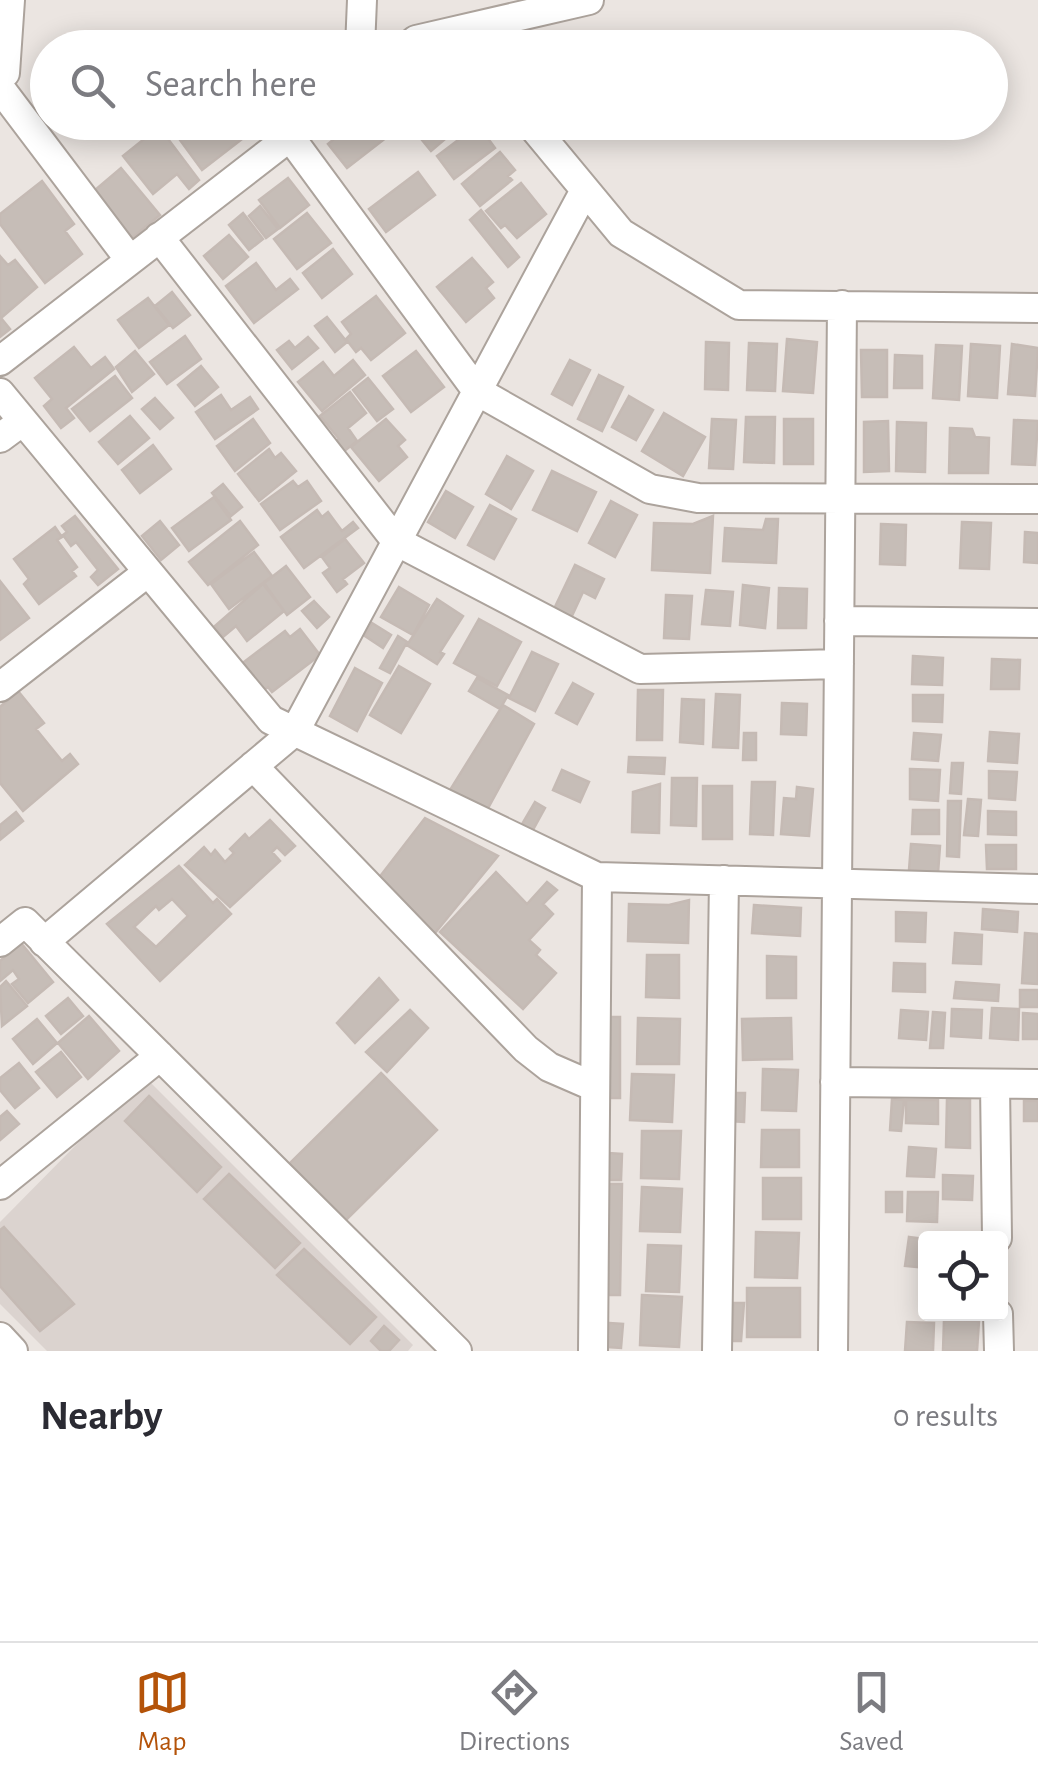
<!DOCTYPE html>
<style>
body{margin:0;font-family:"Alegreya Sans",sans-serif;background:#f7f7f7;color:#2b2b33}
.controls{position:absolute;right:30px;bottom:30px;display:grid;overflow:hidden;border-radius:10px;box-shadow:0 5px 25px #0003}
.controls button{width:90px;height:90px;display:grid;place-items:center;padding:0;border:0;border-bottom:2px solid #e1e1e2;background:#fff;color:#2b2b33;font:50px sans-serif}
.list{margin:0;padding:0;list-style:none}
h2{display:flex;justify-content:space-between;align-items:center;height:130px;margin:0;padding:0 40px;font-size:42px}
h2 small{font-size:32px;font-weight:400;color:#7c7c81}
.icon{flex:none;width:55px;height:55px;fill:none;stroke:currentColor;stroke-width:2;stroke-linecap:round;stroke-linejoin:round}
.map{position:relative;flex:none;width:1038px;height:1351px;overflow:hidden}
.search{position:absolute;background:#fff;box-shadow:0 5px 25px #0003;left:30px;right:30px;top:30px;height:110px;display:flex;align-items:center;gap:25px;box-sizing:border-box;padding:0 35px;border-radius:55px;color:#7c7c81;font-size:38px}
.sheet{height:290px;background:#fff}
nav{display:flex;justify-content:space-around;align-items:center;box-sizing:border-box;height:140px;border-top:2px solid #e1e1e2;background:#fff;font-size:28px;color:#7c7c81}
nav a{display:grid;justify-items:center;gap:5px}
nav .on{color:#b45309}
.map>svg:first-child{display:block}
.built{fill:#dbd3cf}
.building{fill:#c6bdb7;stroke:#c5bab4;stroke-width:2.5;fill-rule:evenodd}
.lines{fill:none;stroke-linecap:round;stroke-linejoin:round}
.minor-casing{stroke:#aca39c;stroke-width:32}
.minor{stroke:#fff;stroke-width:28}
</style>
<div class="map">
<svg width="1038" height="1351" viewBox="0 0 1038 1351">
<rect width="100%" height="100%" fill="#ebe5e1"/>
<path class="built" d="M144 1076 413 1345 408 1351H47L0 1304V1222Z"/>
<path class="building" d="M203 122H237L246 136 202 170 180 140Z
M355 122H376L387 137 347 168 328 144Z
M392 122H463L464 123 431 151 408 123 399 131Z
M478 125 495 148 454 179 437 156Z
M159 127 199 180 189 189 177 174 153 194 123 156Z
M500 152 515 170 508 176 512 180 480 206 462 184Z
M121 168 160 215 132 238 94 191Z
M418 172 435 195 386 232 369 209Z
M288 178 309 205 280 228 259 200Z
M42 181 74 224 65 231 82 254 45 283 0 224V214Z
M521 183 546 214 517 238 505 225 501 228 486 211Z
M260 206 278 229 266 238 249 216Z
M481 210 519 257 508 267 470 220Z
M243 213 263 239 249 250 229 225Z
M307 213 331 243 297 269 274 239Z
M229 235 248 257 223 279 204 256Z
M333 249 352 274 322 298 303 273Z
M0 256 8 265 15 260 37 287 1 318 10 329 0 337Z
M472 258 493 282 486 288 494 298 466 322 437 287Z
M256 263 276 290 290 279 298 289 254 323 226 286Z
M172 292 190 315 173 328 155 306Z
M376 296 405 333 371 360 361 348 356 352 346 339 351 334 342 322Z
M148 298 169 325 139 348 118 320Z
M327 317 347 342 335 352 315 326Z
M185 336 201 359 167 384 150 362Z
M308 337 318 348 292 369 277 350 289 341 295 348Z
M787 339 817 342 813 393 783 391Z
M706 342 729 343 728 390 705 389Z
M749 343 777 344 775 391 747 390Z
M971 344 1000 346 997 398 968 396Z
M1012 344 1038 348 1035 396 1008 394Z
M936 345 962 346 959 400 933 398Z
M74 347 91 368 105 357 114 369 66 408 74 418 61 428 44 406 52 399 35 378Z
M861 350H887V397H862Z
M135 351 154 374 132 392 116 367Z
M416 351 444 387 411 412 383 376Z
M895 355 922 356V388H894Z
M353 360 365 375 322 411 298 382 323 362 334 376Z
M570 360 590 370 572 405 552 394Z
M201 366 218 387 195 406 178 385Z
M599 375 623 387 602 431 578 419Z
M115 376 132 398 90 431 72 409Z
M368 378 393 409 377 421 353 390Z
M350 392 366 413 348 428 357 441 338 456 331 446 339 439 320 416Z
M221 395 231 410 250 397 258 409 215 439 196 412Z
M629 396 653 410 636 440 612 427Z
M155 398 173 418 160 429 142 409Z
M664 413 705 437 683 476 642 451Z
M130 416 149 438 118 464 99 442Z
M746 417H775L774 463 744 462Z
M253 419 270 443 235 471 217 446Z
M386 419 405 440 398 446 407 457 379 481 351 447Z
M712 419 736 420 733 469 709 468Z
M784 419H813V464H784Z
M1014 420 1038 421 1035 465 1012 464Z
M888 421 889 471 864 472V422Z
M897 422 926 423 925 472 896 471Z
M950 428 972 429 975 437 989 438 988 473H949Z
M153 445 171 469 140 493 122 470Z
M269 449 275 458 281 453 296 471 259 501 238 474Z
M507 456 533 471 511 509 486 494Z
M552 471 596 492 577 531 533 510Z
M293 481 298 487 307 481 321 501 280 530 261 504Z
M223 484 242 507 231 516 212 493Z
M446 491 473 507 455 538 428 522Z
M214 497 231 520 189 551 172 528Z
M611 501 637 515 615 557 589 543Z
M490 505 516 519 494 559 468 545Z
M317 510 322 517 328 512 342 531 353 522 358 528 304 568 281 537Z
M75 516 118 569 98 585 91 577 98 570 76 542 71 546 63 535 67 532 62 526Z
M713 516 710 573 652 570 654 523 693 524Z
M766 519H778L776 563 723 561 725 528 763 530Z
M160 521 179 545 161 560 142 536Z
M240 521 258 545 208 585 189 562Z
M962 522 991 523 989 569 960 568Z
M881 524 906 525 905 565 880 564Z
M55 527 62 537 57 540 77 567 72 571 76 576 39 604 24 584 29 579 14 559Z
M1025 532 1038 533V563L1024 562Z
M345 539 364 563 343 579 347 584 337 592 323 573 330 568 322 557Z
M254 552 272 576 229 609 211 584Z
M575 565 604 579 595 598 583 592 571 618 554 609Z
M286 566 310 597 287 615 264 583Z
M0 581 29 618 0 640Z
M263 584 284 611 247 641 236 626 223 637 215 626Z
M743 585 769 588 765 628 740 625Z
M399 587 429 605 413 635 381 617Z
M779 588 807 589 806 628H778Z
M706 590 733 592 730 626 702 624Z
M666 595 692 596 689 639 664 638Z
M437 599 463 616 440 652 444 654 437 664 407 645Z
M314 601 329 617 317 628 302 611Z
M479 619 521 642 497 686 454 663Z
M372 623 391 635 383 648 365 636Z
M300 629 320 655 272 692 268 687 261 692 240 665 285 631 290 637Z
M398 636 407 642 390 673 380 668Z
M532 652 558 664 535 711 509 698Z
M913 656 943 658 942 685 912 684Z
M992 659 1020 660 1019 689H991Z
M399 666 430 684 401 733 370 715Z
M355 668 382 683 357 731 330 716Z
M477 678 508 695 500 709 469 691Z
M573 683 593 694 577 724 556 713Z
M638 690H663L662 740H637Z
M18 691 44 723 36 729 62 761 70 754 78 764 23 811 0 783V707Z
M716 694 740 695 738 748 713 747Z
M913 695H943L942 722 913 721Z
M682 699 704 700 703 744 680 742Z
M782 703 807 704 806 735 781 734Z
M503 705 534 724 487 810 450 790Z
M990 732 1019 734 1017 763 988 761Z
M744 733H756V760H743Z
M914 733 941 735 938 761 912 759Z
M629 757 665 758 664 774 628 772Z
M952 763H963L961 794 950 793Z
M910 769 940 770 938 801 910 799Z
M562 770 589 782 580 802 553 790Z
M989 771 1017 772 1015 800 989 798Z
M672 778H697L696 826 671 825Z
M752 782H775L773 835 750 834Z
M660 784 659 833 632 832 633 792Z
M703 786H732V839H703Z
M797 787 813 789 809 836 781 834 784 798 796 799Z
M968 799 981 800 978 836 964 835Z
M948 801H961L959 857 947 856Z
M535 802 545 808 529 837 518 831Z
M913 810H939V834H912Z
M988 811 1016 812V835L988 834Z
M16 812 23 821 0 840V825Z
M425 818 498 856 431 938 375 883Z
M270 820 295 846 285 855 277 847 272 852 280 861 230 907 185 865 204 847 211 855 215 850 225 862 234 853 230 849 245 834 249 839Z
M911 844 940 846 938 873 909 870Z
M986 845H1016V869H987Z
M179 866 213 903 217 899 231 914 160 981 107 924ZM172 899 188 916 156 947 134 927 156 906 159 910Z
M496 872 527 904 547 882 557 890 543 904 553 914 529 940 540 950 536 955 556 973 523 1009 440 932Z
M689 900 688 943 628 941 629 904 669 905Z
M754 905 801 908 800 936 752 933Z
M983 909 1018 912 1017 932 982 929Z
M896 912 926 913 925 942 896 941Z
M955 933 982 935 981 964 953 963Z
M1025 933 1038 934V984L1022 983Z
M21 943 53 982 28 1003 12 984 19 979 13 970 0 981V961Z
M647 955H679V998L646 997Z
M767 956 796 957V998H767Z
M894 963 925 964V992L893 991Z
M379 978 398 1000 355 1043 337 1023Z
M6 981 27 1006 2 1026 0 987Z
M956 982 999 985 998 1001 954 998Z
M1020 990H1038V1007H1020Z
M68 998 83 1016 61 1034 46 1016Z
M992 1008 1019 1009 1018 1040 990 1038Z
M952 1009 982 1010 981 1038 951 1036Z
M410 1010 428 1028 387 1072 366 1052Z
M901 1010 928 1012 926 1040 899 1038Z
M933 1012 945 1013 943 1048H930Z
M1023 1013 1038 1014V1039H1023Z
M89 1016 119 1051 88 1079 58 1043Z
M606 1017H620V1098H606Z
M638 1018 680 1019 679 1064H637Z
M791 1018 792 1059 743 1060 742 1019Z
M37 1019 57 1043 33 1064 13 1039Z
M61 1052 81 1077 57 1097 36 1072Z
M19 1063 39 1088 15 1108 0 1090V1078Z
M763 1069 798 1070 796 1111 762 1110Z
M381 1073 437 1130 344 1222 288 1165Z
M632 1074 674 1075 672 1122 630 1120Z
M731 1093H745L744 1122 729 1121Z
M149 1096 221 1167 197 1192 125 1121Z
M892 1099 904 1100 901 1131 890 1130Z
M947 1099H970V1148L946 1147Z
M906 1100H938V1124L906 1123Z
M1024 1101H1038V1121H1024Z
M7 1111 19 1124 0 1140V1117Z
M762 1130H799V1167H761Z
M642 1131H681L679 1179 641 1178Z
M909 1147 936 1149 934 1177 907 1176Z
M608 1153 622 1154 621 1180H607Z
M229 1174 300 1243 275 1268 204 1199Z
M943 1175 973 1176 972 1200 943 1199Z
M763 1178H801V1219H763Z
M606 1184H622L620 1295H604Z
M642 1187 682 1189 680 1232 640 1231Z
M886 1192H902V1212H886Z
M908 1192H938L937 1222 907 1221Z
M4 1227 74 1304 40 1331 0 1286V1230Z
M756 1232 799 1233 797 1278 755 1277Z
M909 1237 926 1239V1268L905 1266Z
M648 1245 681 1246 679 1292 646 1291Z
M304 1249 376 1317 350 1344 277 1275Z
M747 1288H800V1337H747Z
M642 1295 682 1297 679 1347 640 1345Z
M734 1303H744L741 1341H731Z
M944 1320 979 1321 977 1351H943Z
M907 1322 934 1323 933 1351H905Z
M609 1323 623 1324 621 1348 608 1347Z
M384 1326 399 1340 389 1351H381L371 1341Z"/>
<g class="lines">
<g class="minor-casing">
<path id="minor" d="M360 48 362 0
M406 48 416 40 589 0
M0 77 5 73 10 0
M0 88 130 260
M529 122 621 233 739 305 1038 308
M290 137 477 391 650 489 698 498 1038 499
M159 237 396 541 640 669 839 664
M0 361 309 122
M0 393 271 720 597 877 1038 889
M0 438 23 421
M839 621 1038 623
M0 687 148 572
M253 766 526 1049 549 1067 595 1087
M0 942 25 922 457 1351
M44 942 295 731 585 190
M835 1082 1038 1084
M995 1084 997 1238
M0 1185 160 1056
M998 1314 999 1351
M0 1337 13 1351
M593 1351 597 877
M717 1351 724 880
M833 1351 842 305"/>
</g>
<use href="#minor" class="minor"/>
</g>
</svg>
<div class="controls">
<button><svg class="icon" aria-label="locate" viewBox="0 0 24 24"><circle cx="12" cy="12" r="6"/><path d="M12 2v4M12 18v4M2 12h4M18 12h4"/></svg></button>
</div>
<div class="search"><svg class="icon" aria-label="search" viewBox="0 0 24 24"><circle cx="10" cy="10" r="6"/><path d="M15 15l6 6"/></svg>Search here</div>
</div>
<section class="sheet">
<h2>Nearby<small>0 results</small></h2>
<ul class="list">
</ul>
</section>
<nav>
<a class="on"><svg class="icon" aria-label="map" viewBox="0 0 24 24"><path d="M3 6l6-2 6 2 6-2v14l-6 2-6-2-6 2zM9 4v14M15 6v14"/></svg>Map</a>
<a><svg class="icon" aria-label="directions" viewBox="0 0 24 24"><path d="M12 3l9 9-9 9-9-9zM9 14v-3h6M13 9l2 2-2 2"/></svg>Directions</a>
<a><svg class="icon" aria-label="saved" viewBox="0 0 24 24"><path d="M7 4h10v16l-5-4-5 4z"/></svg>Saved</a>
</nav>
